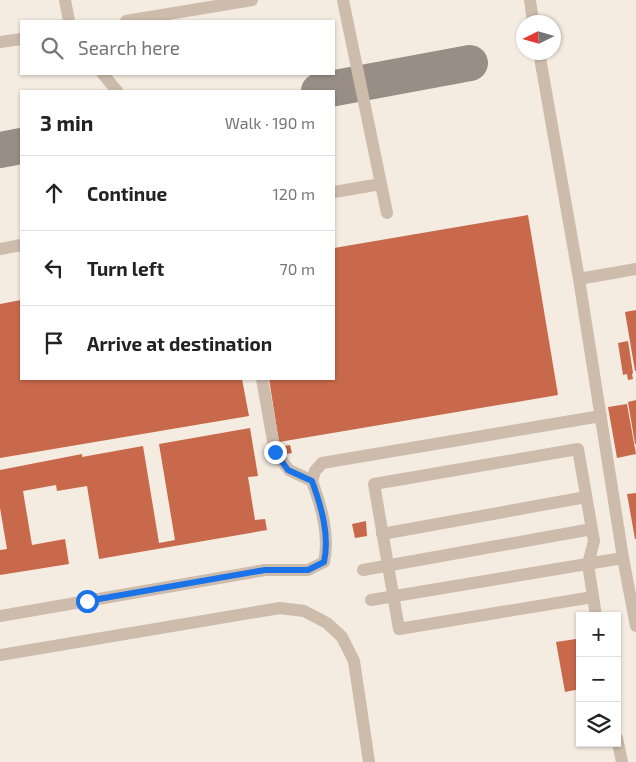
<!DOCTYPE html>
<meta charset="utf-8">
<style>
body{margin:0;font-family:"Exo 2",sans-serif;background:#f2f2f2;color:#222}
.controls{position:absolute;right:15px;bottom:15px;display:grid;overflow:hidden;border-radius:0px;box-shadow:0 1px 4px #0004}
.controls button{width:45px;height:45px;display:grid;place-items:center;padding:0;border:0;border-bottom:1px solid #e0e0e0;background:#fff;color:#222;font:25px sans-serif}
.compass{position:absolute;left:516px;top:15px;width:45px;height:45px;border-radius:50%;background:#fff;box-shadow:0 1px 4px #0004;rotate:265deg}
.stop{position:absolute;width:15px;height:15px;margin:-11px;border:4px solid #1a73e8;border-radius:50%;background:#fff}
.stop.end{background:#1a73e8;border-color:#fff;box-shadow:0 1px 5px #0008}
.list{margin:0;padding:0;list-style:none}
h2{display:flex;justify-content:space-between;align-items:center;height:65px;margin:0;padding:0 20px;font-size:21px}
h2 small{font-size:16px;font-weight:400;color:#767676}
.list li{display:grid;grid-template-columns:32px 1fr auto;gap:15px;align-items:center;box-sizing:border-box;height:75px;padding:0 20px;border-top:1px solid #e0e0e0}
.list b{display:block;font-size:19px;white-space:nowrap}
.list em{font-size:16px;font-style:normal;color:#767676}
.icon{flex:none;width:28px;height:28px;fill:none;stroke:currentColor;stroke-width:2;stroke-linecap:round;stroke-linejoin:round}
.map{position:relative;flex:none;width:636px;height:762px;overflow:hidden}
.search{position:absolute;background:#fff;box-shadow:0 1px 4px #0004;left:20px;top:20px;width:315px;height:55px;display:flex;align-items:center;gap:12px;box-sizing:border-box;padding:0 18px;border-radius:0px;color:#767676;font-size:19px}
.panel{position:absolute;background:#fff;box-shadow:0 1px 4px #0004;left:20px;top:90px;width:315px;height:290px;border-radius:0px}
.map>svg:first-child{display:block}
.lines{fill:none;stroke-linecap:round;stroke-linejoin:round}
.taxiway{stroke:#988e86;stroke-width:36}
.building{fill:#c8694b}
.minor{stroke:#cdbbac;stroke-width:12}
.route{stroke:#1a73e8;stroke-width:6}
</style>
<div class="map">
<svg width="636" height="762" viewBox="0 0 636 762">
<rect width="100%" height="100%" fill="#f4ebe1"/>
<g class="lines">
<path class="taxiway" d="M319 91 470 63
M0 150 21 146"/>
</g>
<path class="building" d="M528 215 558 395 279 442 269 379H334V248Z
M21 300V379H242L249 416 0 458V304Z
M636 310V371H635L625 312Z
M628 341 633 373 632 374 633 379 628 380 627 374 623 375 618 343Z
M636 400V444H635L628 402Z
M627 404 636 454 617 458 608 407Z
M250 428 258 476 248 477 255 520 265 519 267 530 99 559 87 486 57 491 56 485 23 491 32 545 65 539 69 564 0 575V550L7 549 0 508V470L82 454V457L143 446 159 543 175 540 159 444Z
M290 445 292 453 280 455 278 447Z
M636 493V539H635L627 494Z
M366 521 367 536 355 538 352 524Z
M576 639 580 658V689L565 692 556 642Z"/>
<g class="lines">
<path class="minor" d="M65 0 69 21
M343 0 387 213
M530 0 533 22
M126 21 252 0
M0 42 21 39
M539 52 579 279 623 558 636 626
M103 74 117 91
M334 192 381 184
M0 249 21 245
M579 279 636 269
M312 481 315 471 322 463 601 416
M382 534 586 497
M363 570 592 529
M593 597 399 629 374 484 578 449 594 541 588 564 596 616
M371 600 623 558
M0 616 265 570H308L324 562C330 535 321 506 312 481L289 470 275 452 262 379
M0 655 280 608 304 611 327 623 342 637 354 661 369 762
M617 738 622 762"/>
</g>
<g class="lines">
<path class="route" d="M87 601 265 570H308L324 562C330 535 321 506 312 481L288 470 275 452"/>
</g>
</svg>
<div class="controls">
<button>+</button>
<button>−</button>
<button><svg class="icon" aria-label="layers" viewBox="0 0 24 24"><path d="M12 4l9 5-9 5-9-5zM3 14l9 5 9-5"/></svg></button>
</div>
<svg class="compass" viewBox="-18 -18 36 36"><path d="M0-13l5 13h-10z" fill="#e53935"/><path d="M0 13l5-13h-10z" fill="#767676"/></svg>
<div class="stop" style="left:87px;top:601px"></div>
<div class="stop end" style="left:275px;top:452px"></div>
<div class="search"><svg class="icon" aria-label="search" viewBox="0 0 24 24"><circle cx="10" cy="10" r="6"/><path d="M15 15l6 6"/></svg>Search here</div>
<section class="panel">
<h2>3 min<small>Walk · 190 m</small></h2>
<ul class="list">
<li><svg class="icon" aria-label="ahead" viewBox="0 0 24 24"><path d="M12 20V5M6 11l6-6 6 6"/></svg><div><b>Continue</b></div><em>120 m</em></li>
<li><svg class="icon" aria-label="left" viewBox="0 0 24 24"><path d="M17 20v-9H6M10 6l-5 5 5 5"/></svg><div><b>Turn left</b></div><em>70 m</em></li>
<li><svg class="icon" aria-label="arrive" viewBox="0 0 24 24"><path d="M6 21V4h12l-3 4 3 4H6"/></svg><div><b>Arrive at destination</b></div></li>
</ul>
</section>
</div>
